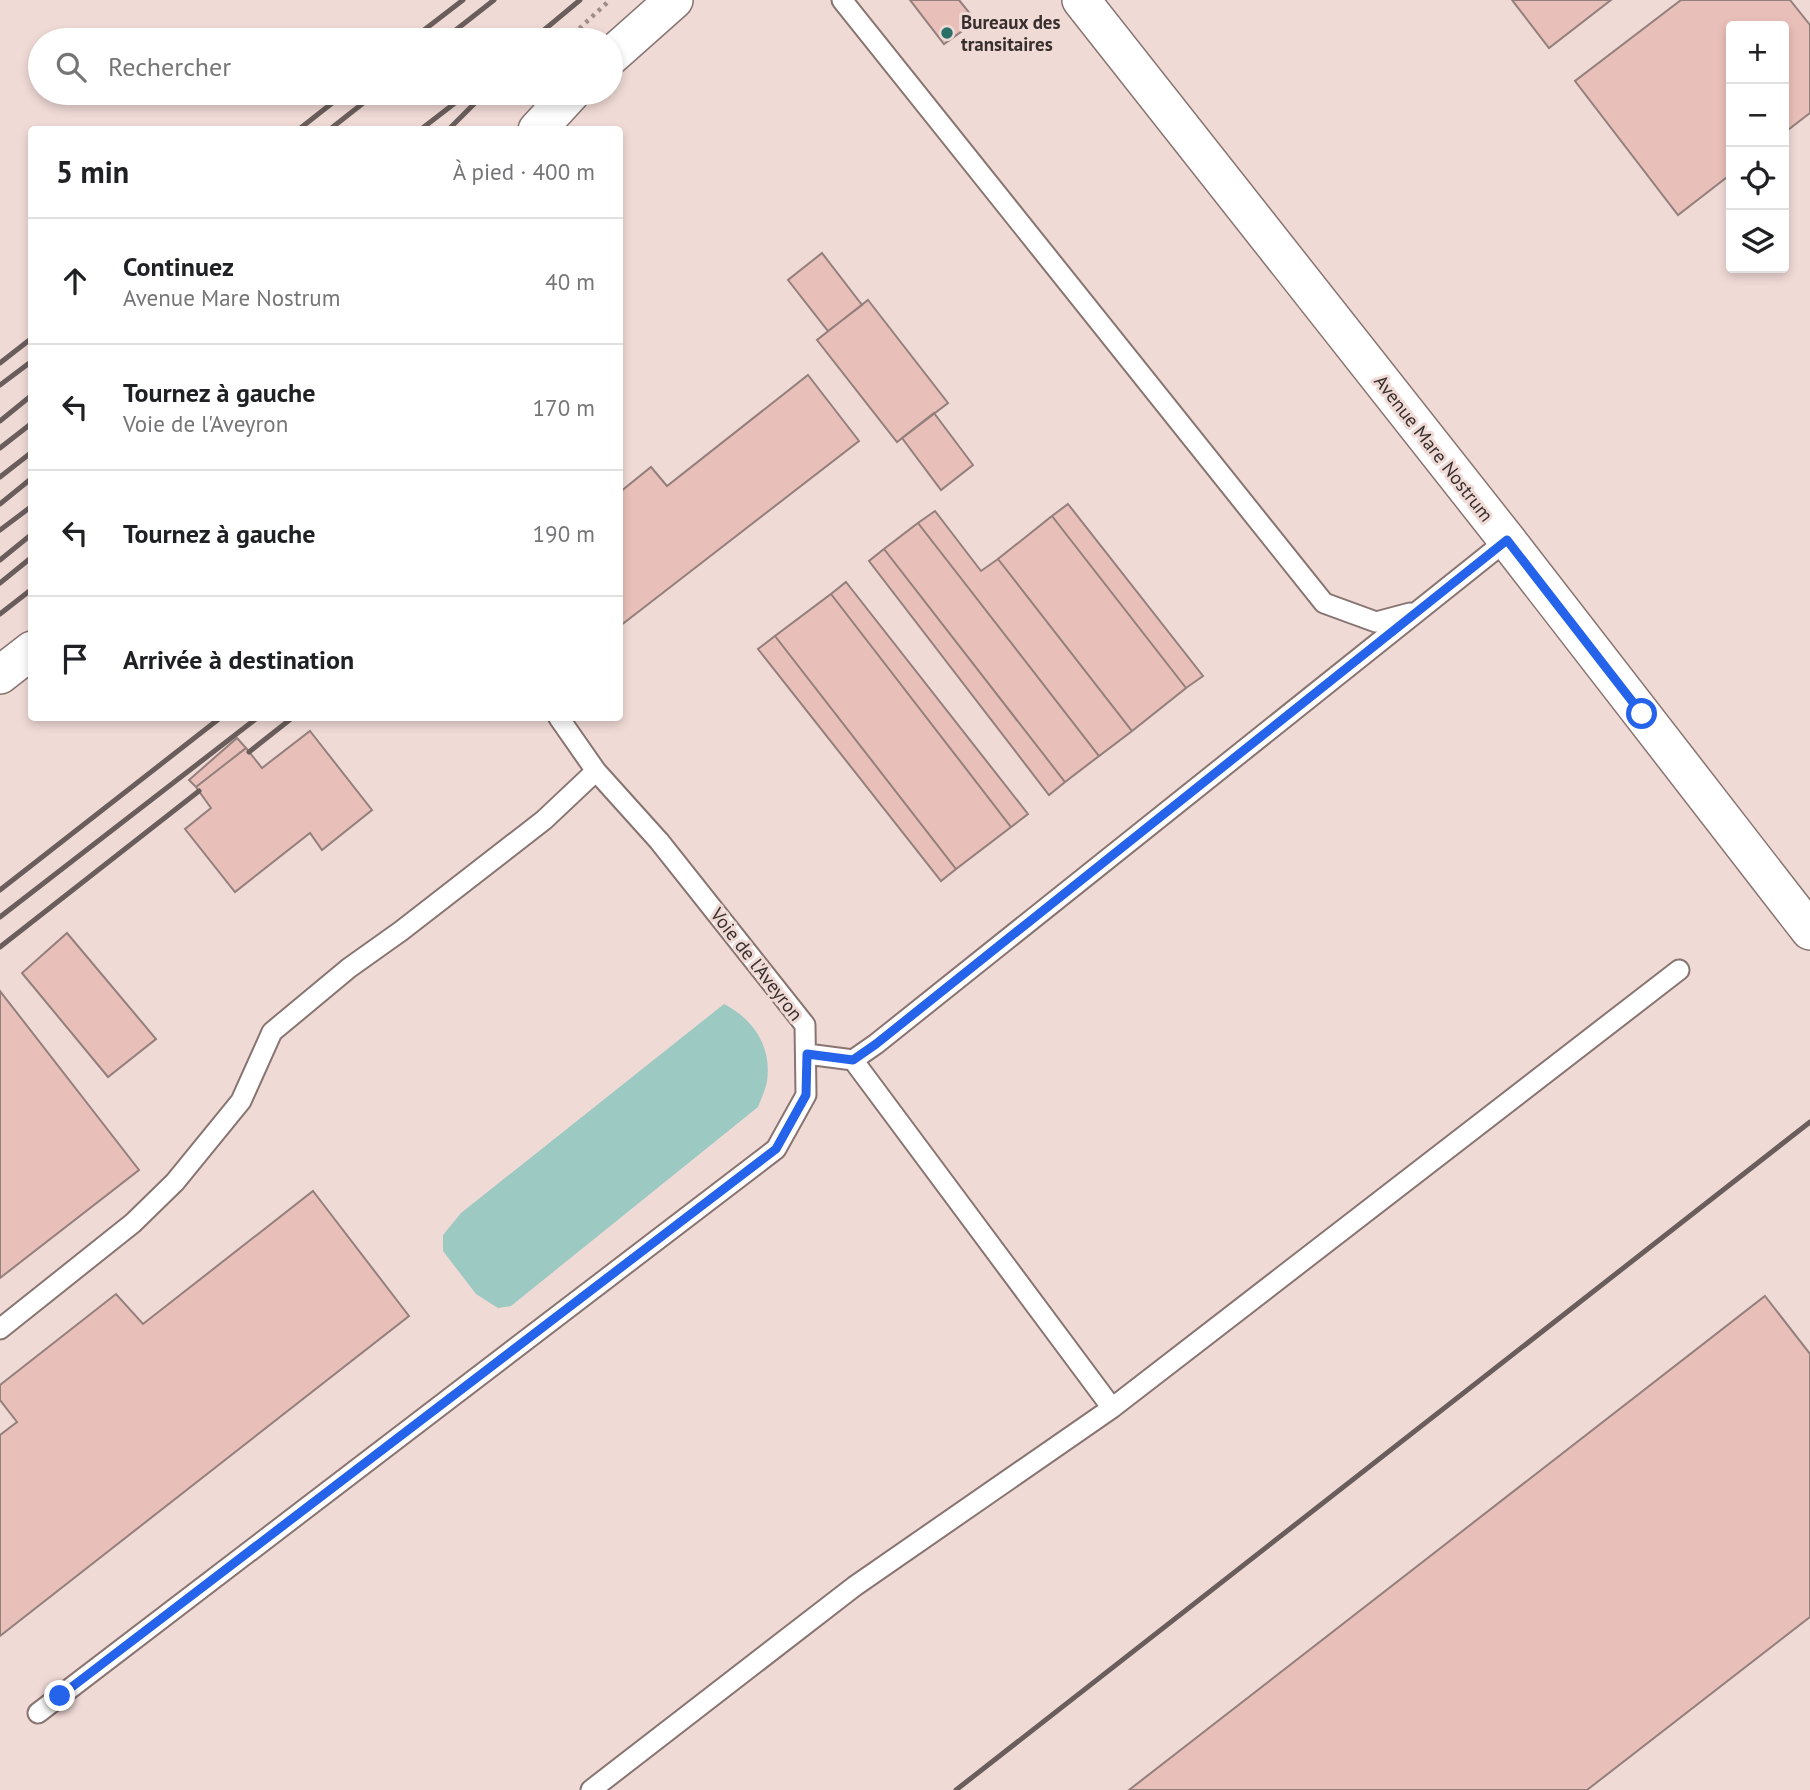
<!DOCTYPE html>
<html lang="fr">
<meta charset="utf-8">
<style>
body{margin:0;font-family:"PT Sans",sans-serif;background:#f2f2f2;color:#202124}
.controls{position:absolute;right:21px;top:21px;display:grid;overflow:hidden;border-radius:7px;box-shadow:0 4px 10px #0003}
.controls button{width:63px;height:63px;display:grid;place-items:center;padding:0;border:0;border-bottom:2px solid #e0e0e0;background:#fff;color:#202124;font:35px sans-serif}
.stop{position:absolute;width:21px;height:21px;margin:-16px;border:5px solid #2563eb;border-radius:50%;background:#fff}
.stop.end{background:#2563eb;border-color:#fff;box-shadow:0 2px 7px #0008}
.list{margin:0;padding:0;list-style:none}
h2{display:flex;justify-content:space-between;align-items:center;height:91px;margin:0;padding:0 28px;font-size:30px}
h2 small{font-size:23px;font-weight:400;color:#757577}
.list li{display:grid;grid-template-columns:46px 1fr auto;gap:21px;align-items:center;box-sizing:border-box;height:126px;padding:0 28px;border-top:2px solid #e0e0e0}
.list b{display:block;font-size:26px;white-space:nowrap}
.list p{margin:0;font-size:23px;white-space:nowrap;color:#757577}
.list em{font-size:23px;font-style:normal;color:#757577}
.icon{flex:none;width:38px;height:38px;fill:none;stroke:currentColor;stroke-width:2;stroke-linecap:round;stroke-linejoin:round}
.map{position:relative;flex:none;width:1810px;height:1790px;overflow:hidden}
.search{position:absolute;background:#fff;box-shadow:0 4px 10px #0003;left:28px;top:28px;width:595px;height:77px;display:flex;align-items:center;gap:18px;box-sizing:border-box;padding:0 24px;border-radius:38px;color:#757577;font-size:26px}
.panel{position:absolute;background:#fff;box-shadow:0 4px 10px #0003;left:28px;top:126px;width:595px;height:595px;border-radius:7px}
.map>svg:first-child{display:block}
.water{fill:#9cc9c1}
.building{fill:#e9c0b9;stroke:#937f7c;stroke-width:2}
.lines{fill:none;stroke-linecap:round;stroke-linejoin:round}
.service-casing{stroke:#887471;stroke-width:23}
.minor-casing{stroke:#887471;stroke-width:40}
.path{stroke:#9d8d8a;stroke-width:4.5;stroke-dasharray:3.5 5;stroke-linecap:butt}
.service{stroke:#fff;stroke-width:19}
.minor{stroke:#fff;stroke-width:37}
.rail{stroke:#6a5e5c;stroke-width:5}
.route{stroke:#2563eb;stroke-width:9}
.poi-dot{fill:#297168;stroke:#f0dad6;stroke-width:2.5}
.labels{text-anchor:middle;stroke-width:6;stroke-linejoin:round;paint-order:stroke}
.poi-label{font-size:19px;font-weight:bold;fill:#372f2d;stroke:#f0dad6;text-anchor:start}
.street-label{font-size:19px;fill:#372f2d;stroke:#f0dad6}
</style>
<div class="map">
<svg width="1810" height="1790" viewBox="0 0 1810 1790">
<rect width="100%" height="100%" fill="#f0dad6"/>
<path class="water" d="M724 1004C753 1019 772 1046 767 1081 766 1089 761 1099 758 1107L511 1306 498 1308 476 1294 443 1251V1235L461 1213Z"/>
<path class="building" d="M910 0H959L976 21 944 44Z
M1512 0H1611L1549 48Z
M1681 0H1790L1810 25V113L1784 133V26H1731V174L1678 215 1575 81Z
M822 253 862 305 828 331 788 280Z
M868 300 948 403 897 442 817 340Z
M808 375 859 441 620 626V492L651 467 667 486Z
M934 413 973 465 941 490 902 438Z
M1068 504 1203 676 1186 688 1052 516Z
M935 511 981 571 998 559 1132 731 1099 756 918 523Z
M1052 516 1186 688 1132 731 998 559Z
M918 523 1099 756 1065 782 884 549Z
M884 549 1065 782 1049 795 869 561Z
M846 582 1028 814 1011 827 831 594Z
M831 594 1011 827 956 869 775 636Z
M775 636 956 869 941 881 758 649Z
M310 731 372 810 322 850 310 833 235 892 185 829 211 808 196 787 246 748 262 768Z
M237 738 246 748 196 787 189 780Z
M67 933 156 1039 108 1077 22 973Z
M0 991 139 1170 0 1278Z
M313 1191 409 1316 0 1636V1435L17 1422 0 1400V1385L116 1294 143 1324Z
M1765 1296 1810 1354V1617L1587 1790H1129Z"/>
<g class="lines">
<g class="service-casing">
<path id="service" d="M842 0 1324 603 1376 622 1410 613
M807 1054 853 1060 876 1044 1507 540
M853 1060 1112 1408
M0 1329 133 1223 175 1182 241 1101 272 1032 349 968 401 931 544 820 596 771
M38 1713 776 1149 806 1095 805 1025 659 841 596 771 559 718
M591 1790 855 1586 1112 1408 1679 970"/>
</g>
<g class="minor-casing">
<path id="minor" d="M1081 0 1507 540 1810 931
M611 56 674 0
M537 130 571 93
M0 675 32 650"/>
</g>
<path class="path" d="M567 40 610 0"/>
<use href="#service" class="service"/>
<use href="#minor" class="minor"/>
<path class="rail" d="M411 40 463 0
M443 40 494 0
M532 40 580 0
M298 130 345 93
M329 130 376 93
M420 130 468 93
M448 130 485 93
M0 363 32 338
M0 385 32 361
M0 421 32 395
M0 448 32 423
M0 477 32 452
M0 504 32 478
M0 530 32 506
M0 560 32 534
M0 583 32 557
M0 614 32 589
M249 752 292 718
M0 890 220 718
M0 917 257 718
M0 947 199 791
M956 1790 1810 1122"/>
</g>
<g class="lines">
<path class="route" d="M60 1696 776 1149 806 1095 807 1054 853 1060 876 1044 1507 540 1642 714"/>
</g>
<circle class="poi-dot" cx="947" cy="33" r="7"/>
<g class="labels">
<g class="poi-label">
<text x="961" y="29">Bureaux des<tspan x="961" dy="22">transitaires</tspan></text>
</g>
<g class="street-label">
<text transform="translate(1434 448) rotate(52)" y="7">Avenue Mare Nostrum</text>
<text transform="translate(757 964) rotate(52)" y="7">Voie de l'Aveyron</text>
</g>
</g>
</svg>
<div class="controls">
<button>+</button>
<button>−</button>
<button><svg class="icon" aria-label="locate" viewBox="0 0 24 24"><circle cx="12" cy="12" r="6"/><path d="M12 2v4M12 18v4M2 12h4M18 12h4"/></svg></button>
<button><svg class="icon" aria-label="layers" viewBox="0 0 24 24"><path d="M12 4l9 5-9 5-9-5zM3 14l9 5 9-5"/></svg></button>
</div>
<div class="stop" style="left:1642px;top:714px"></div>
<div class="stop end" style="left:60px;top:1696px"></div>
<div class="search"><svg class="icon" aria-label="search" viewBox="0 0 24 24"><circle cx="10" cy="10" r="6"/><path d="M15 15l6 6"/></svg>Rechercher</div>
<section class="panel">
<h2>5 min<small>À pied · 400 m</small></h2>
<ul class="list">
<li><svg class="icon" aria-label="ahead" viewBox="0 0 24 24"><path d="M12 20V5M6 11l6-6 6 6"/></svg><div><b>Continuez</b><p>Avenue Mare Nostrum</p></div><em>40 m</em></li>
<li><svg class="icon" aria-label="left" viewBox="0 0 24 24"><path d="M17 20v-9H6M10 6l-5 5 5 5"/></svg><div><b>Tournez à gauche</b><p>Voie de l'Aveyron</p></div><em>170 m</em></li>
<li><svg class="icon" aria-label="left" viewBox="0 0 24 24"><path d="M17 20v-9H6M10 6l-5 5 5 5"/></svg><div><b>Tournez à gauche</b></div><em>190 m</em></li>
<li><svg class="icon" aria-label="arrive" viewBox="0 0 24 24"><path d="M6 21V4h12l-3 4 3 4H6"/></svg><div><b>Arrivée à destination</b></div></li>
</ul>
</section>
</div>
